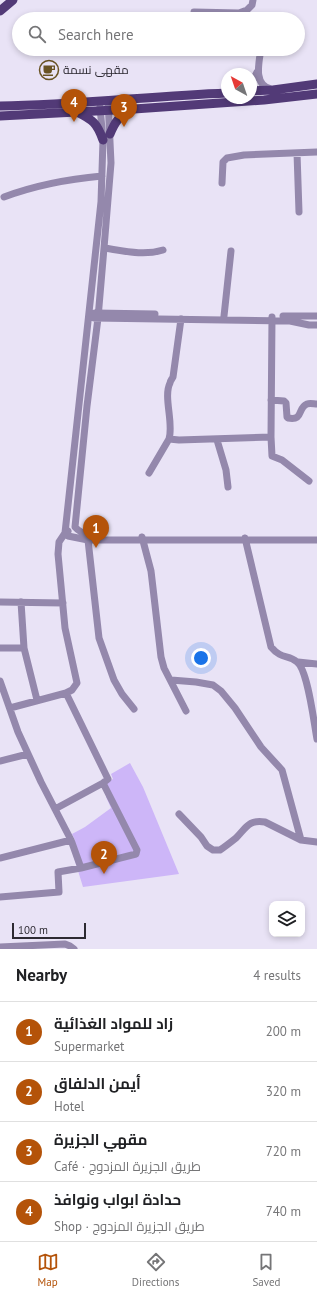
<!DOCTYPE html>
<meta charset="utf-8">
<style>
body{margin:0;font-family:"PT Sans",Cairo,sans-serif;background:#f2f2f2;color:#202124}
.controls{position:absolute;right:12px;bottom:12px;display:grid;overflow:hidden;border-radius:8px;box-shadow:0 2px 6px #0003}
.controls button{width:36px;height:36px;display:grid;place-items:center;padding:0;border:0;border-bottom:1px solid #e0e0e0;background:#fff;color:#202124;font:20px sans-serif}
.compass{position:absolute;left:221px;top:68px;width:36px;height:36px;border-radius:50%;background:#fff;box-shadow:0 2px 6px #0003;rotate:320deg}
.scale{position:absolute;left:12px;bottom:10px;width:74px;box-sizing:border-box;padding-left:4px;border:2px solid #2d2a32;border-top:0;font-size:11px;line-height:14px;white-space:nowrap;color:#2d2a32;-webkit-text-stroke:3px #e9e3f6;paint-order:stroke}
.you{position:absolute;left:201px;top:658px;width:14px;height:14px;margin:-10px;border:3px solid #fff;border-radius:50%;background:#1a73e8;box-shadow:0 0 0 6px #1a73e833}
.badge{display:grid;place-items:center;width:26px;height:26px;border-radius:50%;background:#b45309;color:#fff;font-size:13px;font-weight:700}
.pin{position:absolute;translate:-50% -33px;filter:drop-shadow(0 1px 2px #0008)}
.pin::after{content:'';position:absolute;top:21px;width:14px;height:12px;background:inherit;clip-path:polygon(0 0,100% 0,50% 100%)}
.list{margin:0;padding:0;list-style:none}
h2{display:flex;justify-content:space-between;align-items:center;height:52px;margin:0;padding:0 16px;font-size:17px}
h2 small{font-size:13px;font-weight:400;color:#757577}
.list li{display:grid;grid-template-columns:26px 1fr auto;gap:12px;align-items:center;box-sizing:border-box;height:60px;padding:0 16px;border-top:1px solid #e0e0e0}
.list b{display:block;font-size:15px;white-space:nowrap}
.list p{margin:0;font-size:13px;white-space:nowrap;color:#757577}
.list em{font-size:13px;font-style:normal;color:#757577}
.icon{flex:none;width:22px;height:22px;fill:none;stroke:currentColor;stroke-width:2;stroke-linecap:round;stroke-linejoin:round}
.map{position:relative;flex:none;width:317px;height:949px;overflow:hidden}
.search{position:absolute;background:#fff;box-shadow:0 2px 6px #0003;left:12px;right:12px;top:12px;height:44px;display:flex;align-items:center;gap:10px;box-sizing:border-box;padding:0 14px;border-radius:22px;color:#757577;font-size:15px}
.sheet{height:292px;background:#fff}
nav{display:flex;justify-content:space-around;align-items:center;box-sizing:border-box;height:56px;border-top:1px solid #e0e0e0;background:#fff;font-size:11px;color:#757577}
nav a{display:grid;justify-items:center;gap:2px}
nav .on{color:#b45309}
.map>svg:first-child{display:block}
.green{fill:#cdb6f8}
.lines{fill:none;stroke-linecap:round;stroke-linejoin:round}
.minor{stroke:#9488ac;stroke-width:7}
.major{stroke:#523a77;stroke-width:9}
.labels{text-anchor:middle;stroke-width:4;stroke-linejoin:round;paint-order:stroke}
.poi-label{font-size:12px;fill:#2d2a32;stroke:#e9e3f6;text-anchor:start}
</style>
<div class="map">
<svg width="317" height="949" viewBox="0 0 317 949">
<rect width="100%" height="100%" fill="#e9e3f6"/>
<path class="green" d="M130 763 143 787 179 874 83 887 71 848 75 845V840L72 834 85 827 111 808 106 797 111 795 105 783 113 779 111 774Z"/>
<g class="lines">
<path class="minor" d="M194 12 239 13 247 10 252 5 253 0
M261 49C259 62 253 85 271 89
M251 84 257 72
M100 107 103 140 101 202 65 533 68 536 88 540H317
M297 153 299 212
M222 183 223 162 227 158 244 155 317 152
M4 197C36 185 69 179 102 176
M104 248C124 251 144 256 163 250
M95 313 155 314
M224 316 231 251
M283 316H317
M272 317 271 437 272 456 282 460 309 481
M94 318 290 321 309 325H317
M181 319 173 377C172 379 170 381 170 383 163 397 174 423 169 439L179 440 271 437
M271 400 284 401 286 403 287 417 288 418C304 421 297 408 307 404 310 403 314 404 317 404
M217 440 226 470 228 487
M149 473 169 439
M101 535C91 535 82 535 75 527L87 406 98 318 104 248 111 163 108 100
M142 537 151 571 153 588 161 657 164 668 186 711
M245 538 271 647C282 660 288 654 297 662 308 670 314 724 317 739
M88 540 99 638 114 680 122 694 134 709
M0 602 63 603
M21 602 24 648 37 700
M0 648H24
M298 662 317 664
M171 680 196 682 213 685 221 691 235 708 261 747 282 770 301 840
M0 681 18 732 41 782 71 840 81 868
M10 708 66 693 72 690 77 683 65 628 58 554 59 542 65 533 68 531
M0 761 28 754
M55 809 103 783 108 779 66 693
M179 814 201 837 207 846 213 850H220C226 846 231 842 236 838 246 828 249 819 265 822L301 840 317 842
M0 858 71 840
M0 897 59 892 58 872 81 868 136 854 137 850 103 783
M0 947 65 944 70 946 74 949"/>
<path class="major" d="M0 11 13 0
M251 91 273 90 317 84
M0 106C76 105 151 96 227 93
M77 112C93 120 97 123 103 140
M0 116 134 109 264 100 317 94
M110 134C115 122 119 116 130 111"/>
</g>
<defs>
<g id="cafe-ring" transform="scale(1)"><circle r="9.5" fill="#e9e3f6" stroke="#695323" stroke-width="1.5"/><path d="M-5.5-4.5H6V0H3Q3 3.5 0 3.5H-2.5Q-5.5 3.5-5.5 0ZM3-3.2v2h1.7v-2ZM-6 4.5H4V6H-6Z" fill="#695323"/></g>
</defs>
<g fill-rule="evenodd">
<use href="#cafe-ring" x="49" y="70"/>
</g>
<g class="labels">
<g class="poi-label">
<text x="63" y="74">مقهى نسمة</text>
</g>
</g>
</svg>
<div class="controls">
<button><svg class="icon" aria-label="layers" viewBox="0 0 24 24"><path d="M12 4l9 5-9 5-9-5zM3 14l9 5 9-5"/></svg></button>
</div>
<svg class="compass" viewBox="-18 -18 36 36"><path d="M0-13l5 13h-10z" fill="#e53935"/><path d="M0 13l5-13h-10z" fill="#757577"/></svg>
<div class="scale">100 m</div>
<div class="you"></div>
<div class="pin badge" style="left:96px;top:548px">1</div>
<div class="pin badge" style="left:104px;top:874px">2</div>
<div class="pin badge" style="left:124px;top:127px">3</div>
<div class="pin badge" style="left:74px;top:122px">4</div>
<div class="search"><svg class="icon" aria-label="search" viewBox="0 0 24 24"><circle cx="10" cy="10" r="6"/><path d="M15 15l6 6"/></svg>Search here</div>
</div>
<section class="sheet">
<h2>Nearby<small>4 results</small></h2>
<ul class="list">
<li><span class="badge">1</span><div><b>زاد للمواد الغذائية</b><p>Supermarket</p></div><em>200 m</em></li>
<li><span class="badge">2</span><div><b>أيمن الدلفاق</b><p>Hotel</p></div><em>320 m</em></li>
<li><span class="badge">3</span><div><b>مقهي الجزيرة</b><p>Café · طريق الجزيرة المزدوج</p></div><em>720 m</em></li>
<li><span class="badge">4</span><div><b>حدادة ابواب ونوافذ</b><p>Shop · طريق الجزيرة المزدوج</p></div><em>740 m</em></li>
</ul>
</section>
<nav>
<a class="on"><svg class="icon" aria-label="map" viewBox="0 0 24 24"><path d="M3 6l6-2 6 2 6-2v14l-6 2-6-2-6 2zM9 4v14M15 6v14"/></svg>Map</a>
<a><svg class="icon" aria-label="directions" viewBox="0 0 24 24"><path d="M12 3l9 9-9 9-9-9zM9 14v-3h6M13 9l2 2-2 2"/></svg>Directions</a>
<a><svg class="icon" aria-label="saved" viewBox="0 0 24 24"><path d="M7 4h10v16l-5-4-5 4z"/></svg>Saved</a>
</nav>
